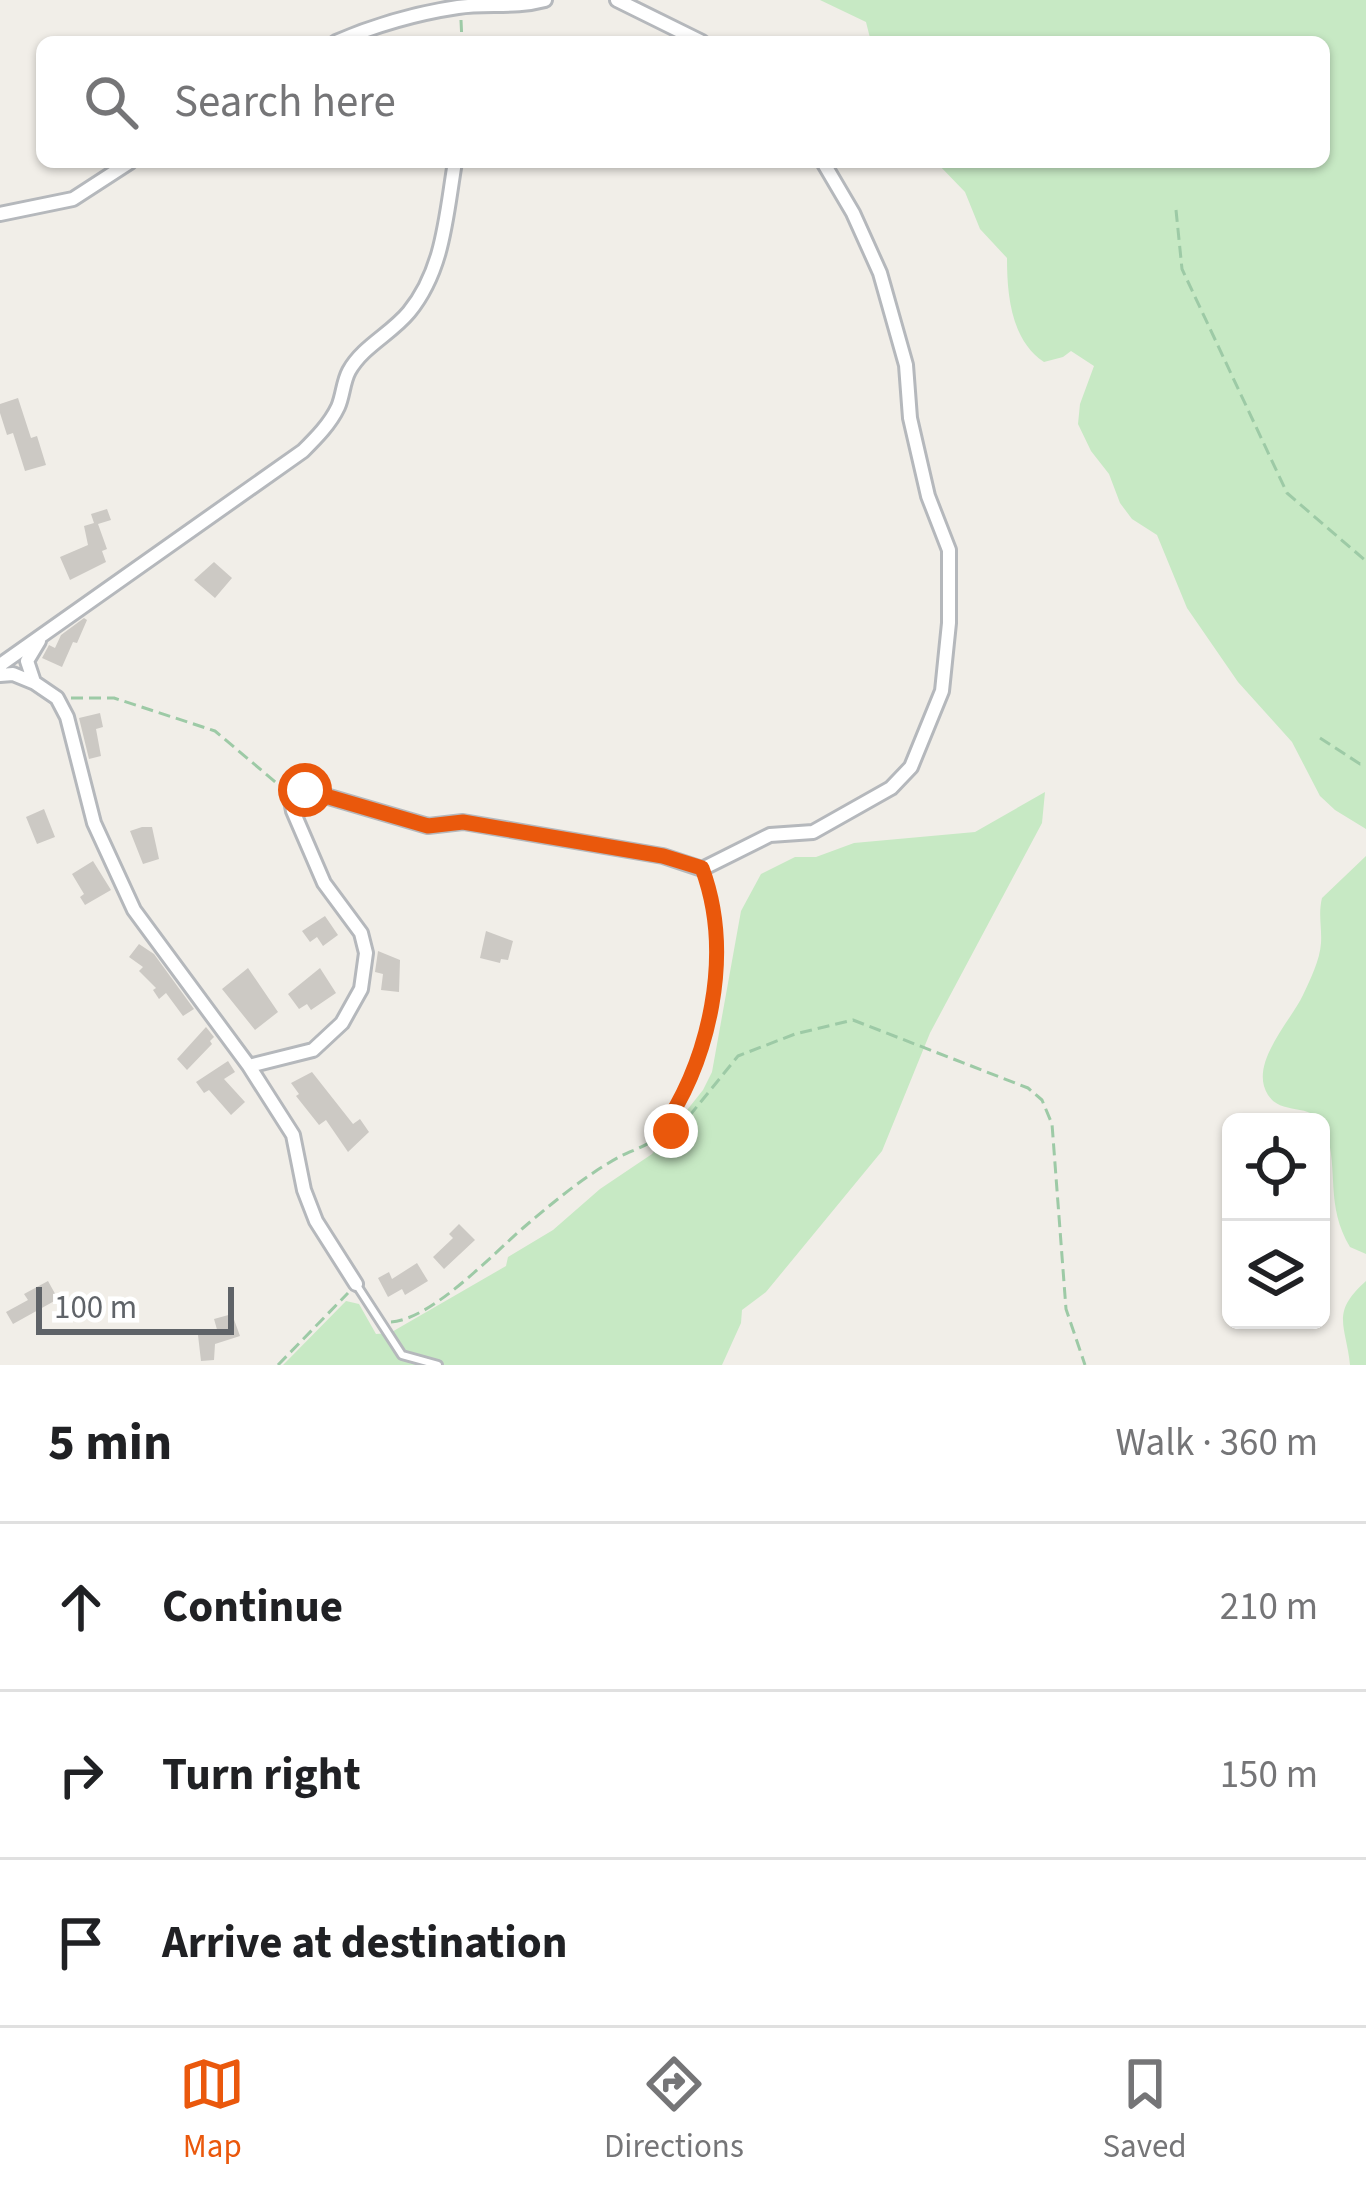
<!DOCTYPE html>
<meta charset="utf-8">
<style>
body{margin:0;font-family:"Source Sans 3",sans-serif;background:#f2f2f2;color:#202124}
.controls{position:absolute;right:36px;bottom:36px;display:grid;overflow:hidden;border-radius:18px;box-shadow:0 3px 9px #0004}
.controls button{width:108px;height:108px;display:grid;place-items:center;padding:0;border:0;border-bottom:3px solid #e0e0e0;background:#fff;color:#202124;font:60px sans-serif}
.scale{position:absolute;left:36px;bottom:30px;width:198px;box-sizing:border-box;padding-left:12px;border:6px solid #5f6368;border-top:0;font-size:33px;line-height:42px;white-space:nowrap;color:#5f6368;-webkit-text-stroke:9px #fff;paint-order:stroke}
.stop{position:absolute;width:36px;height:36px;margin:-27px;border:9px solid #ea580c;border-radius:50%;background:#fff}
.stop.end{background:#ea580c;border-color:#fff;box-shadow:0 3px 12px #0008}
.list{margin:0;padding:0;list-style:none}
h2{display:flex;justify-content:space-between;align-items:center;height:156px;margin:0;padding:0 48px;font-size:51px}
h2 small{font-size:39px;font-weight:400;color:#757577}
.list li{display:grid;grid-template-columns:78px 1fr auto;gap:36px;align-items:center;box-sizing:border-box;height:168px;padding:0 48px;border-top:3px solid #e0e0e0}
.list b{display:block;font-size:45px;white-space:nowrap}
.list em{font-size:39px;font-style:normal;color:#757577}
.icon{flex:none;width:66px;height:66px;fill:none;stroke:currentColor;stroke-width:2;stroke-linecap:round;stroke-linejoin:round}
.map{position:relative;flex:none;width:1366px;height:1365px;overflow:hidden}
.search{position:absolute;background:#fff;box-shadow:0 3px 9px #0004;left:36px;right:36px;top:36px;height:132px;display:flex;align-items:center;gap:30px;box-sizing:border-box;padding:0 42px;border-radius:18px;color:#757577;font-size:45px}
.sheet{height:660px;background:#fff}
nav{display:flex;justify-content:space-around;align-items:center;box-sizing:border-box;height:168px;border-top:3px solid #e0e0e0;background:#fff;font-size:33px;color:#757577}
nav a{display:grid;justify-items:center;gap:6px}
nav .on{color:#ea580c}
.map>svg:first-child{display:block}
.green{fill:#c7e9c4}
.building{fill:#ccc9c4}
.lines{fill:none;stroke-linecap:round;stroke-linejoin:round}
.service-casing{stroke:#b5b8bc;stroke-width:12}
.minor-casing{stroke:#b5b8bc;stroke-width:18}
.path{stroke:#9dcaa6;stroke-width:3;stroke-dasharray:12 6;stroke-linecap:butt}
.service{stroke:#fff;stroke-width:6}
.minor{stroke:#fff;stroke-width:12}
.route{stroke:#ea580c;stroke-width:15}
</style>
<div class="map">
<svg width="1366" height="1365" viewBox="0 0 1366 1365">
<rect width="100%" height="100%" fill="#f1eee8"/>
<path class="green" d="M820 0H1366V829L1335 810 1320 796 1292 742 1238 682 1187 608 1157 535 1132 519 1120 503 1109 474 1091 451 1078 424 1080 404 1094 366 1071 351 1063 357 1044 362C1011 340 1007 295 1007 258L980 229 965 192 936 162H1324V42H871L866 22Z
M1045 792 1042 823 930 1033 882 1151 766 1292 742 1310 741 1323 722 1365H283L346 1301 359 1304 376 1334 390 1333 506 1266 508 1257 553 1230 600 1189 652 1154 703 1090 712 1072 741 911 761 874 795 857H816L854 843 975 832Z
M1366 856V1254L1350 1247C1325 1205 1339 1171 1326 1131 1315 1099 1283 1118 1268 1095 1248 1064 1291 1021 1303 995 1310 980 1320 960 1321 943 1322 927 1318 914 1322 898Z
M1366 1281V1365H1350C1346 1325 1330 1313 1366 1281Z"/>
<path class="building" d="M18 398 31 438 37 436 46 465 25 471 13 433 7 435 0 413V404Z
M107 509 111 520 98 524 107 549 102 551 106 562 70 580 60 557 88 545 84 526 94 523 91 514Z
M214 562 232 578 215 598 194 580Z
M84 618 87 620 77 643 73 642 62 667 42 658 49 645 55 648 61 635Z
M100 713 103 727 96 729 101 756 89 759 79 718Z
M44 809 55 837 37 844 26 817Z
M142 827H152L159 859 143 864 130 831Z
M93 861 111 890 85 905 80 897 84 894 72 874Z
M325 916 338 935 323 946 317 937 310 942 302 931Z
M486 931 513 941 508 960 501 959 500 963 480 958Z
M139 944 154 954 194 1009 183 1016 166 993 159 999 153 990 156 988 139 971 143 967 129 957Z
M378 951 400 960 399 992 381 990 383 974 375 972Z
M248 968 278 1012 255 1030 222 989Z
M320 968 336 993 311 1010 307 1004 299 1009 288 994Z
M206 1027 214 1037 210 1041 212 1044 187 1070 177 1059Z
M228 1061 235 1072 224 1079 245 1102 231 1115 209 1090 204 1093 196 1082Z
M312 1072 353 1124 360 1119 369 1132 348 1152 326 1120 319 1125 296 1096 299 1094 291 1083Z
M459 1224 475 1240 444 1269 433 1257 453 1238 449 1234Z
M417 1263 428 1281 405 1295 402 1289 388 1297 378 1278 389 1272 392 1279Z
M48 1281 58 1299 13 1324 6 1312 28 1300 24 1294Z
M232 1314 240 1336 215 1344 214 1360 201 1361 198 1335 218 1333 214 1319Z"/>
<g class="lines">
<g class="service-casing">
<path id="service" d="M356 1284 402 1355 438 1365"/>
</g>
<g class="minor-casing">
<path id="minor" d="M617 0 702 42
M336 42C373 26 418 13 458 7 488 3 515 8 545 0
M0 214 73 199 130 162
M0 665 303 451C316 438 330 424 338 407 343 396 343 382 349 371 363 346 391 334 409 312 444 269 446 215 455 162
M0 675 13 674 35 683 57 698 67 717 94 823 134 910 249 1066 293 1135 304 1190 316 1221 356 1284
M34 682 27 661 39 641
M249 1066 313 1050 342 1023 361 989 366 953 361 933 324 883 293 811 291 801 297 791 305 790 428 826 463 822 663 856 702 869 770 835 813 832 891 788 911 767 942 691 949 623V550L928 496 910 418 906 365 880 273 853 213 823 162"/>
</g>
<path class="path" d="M461 20 462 42
M1176 210 1182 269 1287 493 1366 561
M71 698H114L215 731 286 791
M1320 738 1360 764 1366 763
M659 1134 682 1125 738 1056 795 1034 853 1020 1028 1088 1042 1100 1052 1124 1066 1309 1085 1365
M391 1322C432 1319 492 1255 523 1228 552 1203 586 1175 619 1157 632 1150 649 1146 659 1135 707 1082 732 948 707 882
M278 1365 348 1293"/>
<use href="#service" class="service"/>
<use href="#minor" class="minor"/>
</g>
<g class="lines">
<path class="route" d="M305 790 428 826 463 822 663 856 702 868C734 954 710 1061 659 1134L671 1131"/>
</g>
</svg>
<div class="controls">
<button><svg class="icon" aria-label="locate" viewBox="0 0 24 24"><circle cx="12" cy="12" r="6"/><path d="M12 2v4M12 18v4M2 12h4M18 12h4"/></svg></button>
<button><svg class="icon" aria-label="layers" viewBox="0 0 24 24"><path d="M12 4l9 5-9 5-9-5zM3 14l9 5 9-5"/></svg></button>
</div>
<div class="scale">100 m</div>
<div class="stop" style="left:305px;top:790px"></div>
<div class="stop end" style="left:671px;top:1131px"></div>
<div class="search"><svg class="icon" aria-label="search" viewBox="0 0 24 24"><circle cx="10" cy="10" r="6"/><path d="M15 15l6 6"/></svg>Search here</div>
</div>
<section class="sheet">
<h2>5 min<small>Walk · 360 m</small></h2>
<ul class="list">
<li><svg class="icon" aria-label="ahead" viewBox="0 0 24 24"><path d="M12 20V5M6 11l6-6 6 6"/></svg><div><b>Continue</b></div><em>210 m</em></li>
<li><svg class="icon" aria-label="right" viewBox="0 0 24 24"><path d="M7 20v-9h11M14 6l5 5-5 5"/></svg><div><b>Turn right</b></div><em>150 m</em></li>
<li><svg class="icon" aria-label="arrive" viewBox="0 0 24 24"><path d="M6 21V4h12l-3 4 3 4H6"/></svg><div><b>Arrive at destination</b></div></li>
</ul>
</section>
<nav>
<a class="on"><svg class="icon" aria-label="map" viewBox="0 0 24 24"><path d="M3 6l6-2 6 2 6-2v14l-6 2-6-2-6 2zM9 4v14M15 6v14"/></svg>Map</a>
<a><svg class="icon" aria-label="directions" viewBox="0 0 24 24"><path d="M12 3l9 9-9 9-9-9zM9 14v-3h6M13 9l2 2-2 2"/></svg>Directions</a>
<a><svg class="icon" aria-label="saved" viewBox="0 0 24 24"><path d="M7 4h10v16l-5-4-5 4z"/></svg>Saved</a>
</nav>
